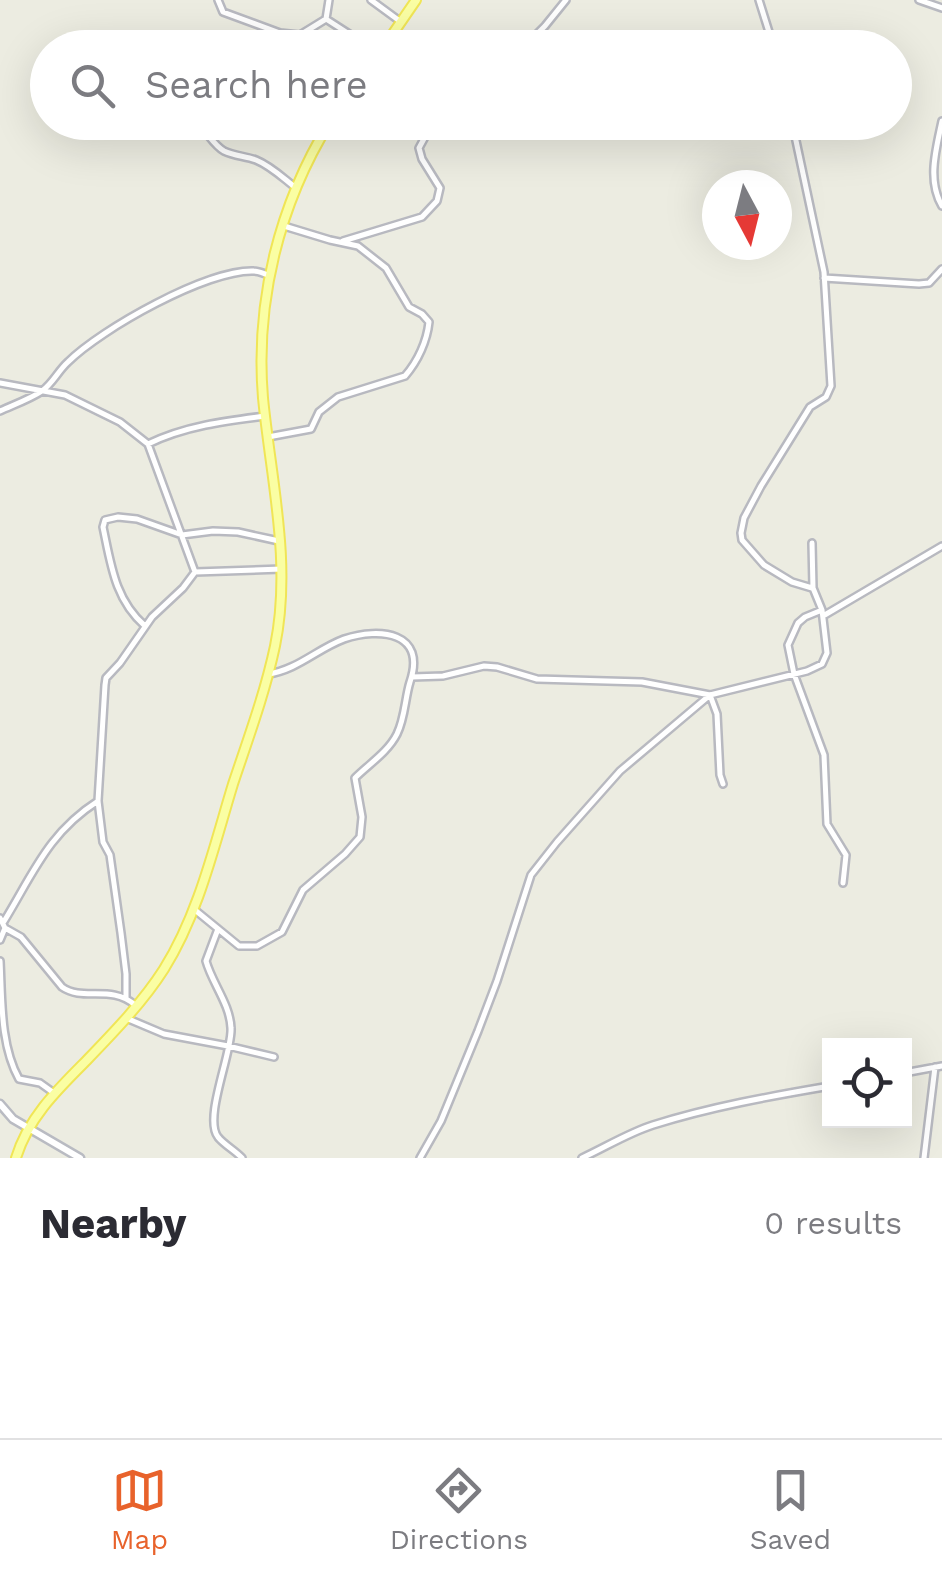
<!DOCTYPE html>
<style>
body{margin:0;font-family:"Work Sans",sans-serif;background:#f2f2f3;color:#2b2b33}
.controls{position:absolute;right:30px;bottom:30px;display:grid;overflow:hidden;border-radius:0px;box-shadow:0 10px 40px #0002}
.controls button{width:90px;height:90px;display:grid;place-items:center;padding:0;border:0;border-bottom:2px solid #e1e1e2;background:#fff;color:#2b2b33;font:50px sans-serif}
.compass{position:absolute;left:702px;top:170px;width:90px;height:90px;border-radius:50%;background:#fff;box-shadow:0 10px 40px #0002;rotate:173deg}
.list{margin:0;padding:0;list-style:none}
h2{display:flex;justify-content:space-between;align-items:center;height:130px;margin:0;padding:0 40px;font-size:42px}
h2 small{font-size:32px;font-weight:400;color:#7c7c81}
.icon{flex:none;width:55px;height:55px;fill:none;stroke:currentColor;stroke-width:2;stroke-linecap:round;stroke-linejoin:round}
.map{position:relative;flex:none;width:942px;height:1158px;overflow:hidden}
.search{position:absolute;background:#fff;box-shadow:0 10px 40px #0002;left:30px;right:30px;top:30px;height:110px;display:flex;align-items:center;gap:25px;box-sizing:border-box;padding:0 35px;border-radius:55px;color:#7c7c81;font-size:38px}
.sheet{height:280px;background:#fff}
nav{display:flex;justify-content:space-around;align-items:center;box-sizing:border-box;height:140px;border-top:2px solid #e1e1e2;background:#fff;font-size:28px;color:#7c7c81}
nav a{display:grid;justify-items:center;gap:5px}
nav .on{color:#e8622b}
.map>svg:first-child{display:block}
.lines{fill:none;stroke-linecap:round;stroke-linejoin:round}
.street-casing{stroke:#b8b9c0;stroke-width:10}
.secondary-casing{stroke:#b9bbc2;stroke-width:11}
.primary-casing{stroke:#f0e556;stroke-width:12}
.street{stroke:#fff;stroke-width:5}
.secondary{stroke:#fff;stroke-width:6}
.primary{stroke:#fafea3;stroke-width:8}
</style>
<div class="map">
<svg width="942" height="1158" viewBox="0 0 942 1158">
<rect width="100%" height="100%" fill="#ecece1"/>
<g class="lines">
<g class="street-casing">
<path id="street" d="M218 0 223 12 280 33 300 35 326 19
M329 0 326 19 371 48
M371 0 401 22
M759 0 774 48
M919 0 942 8
M523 48 545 26 566 0
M942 121C936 150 927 180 942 206
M195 122C207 130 212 144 224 151 234 156 245 156 256 160 271 166 283 178 296 188
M792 122 824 272 831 386 826 397 810 407 761 486 744 518 741 533 742 540 764 565 792 582 812 588
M343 241 422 217 437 201 440 188 422 159 419 148 433 122
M824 278 919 284 929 283 942 269
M0 383 65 395 120 422 148 444 195 572 282 569
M0 411C13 405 30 399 42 391 53 383 58 371 68 362 101 329 208 269 254 271 258 271 265 274 269 275
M268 437 311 429 319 412 338 397 405 376C418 361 427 341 429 322L422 314 409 307 386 268 358 246 330 240 284 226
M148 444C185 426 225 421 265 416
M822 610 805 617 798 623 788 645 794 674 824 755 827 824 846 855 843 883
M823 616 942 546
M145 626C115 600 111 565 103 527L105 520 118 517 137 519 182 535 213 531 238 532 279 541
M412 677 443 676 484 666 497 667 537 679 642 682 710 695 807 671 822 664 827 653 822 610 813 588 812 543
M710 695 717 714 720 775 723 784
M195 910 239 946H257L282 932 303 890 345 854 360 837 362 817 355 778C369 764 388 752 397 734 405 718 405 698 410 682 427 632 380 627 344 639 317 649 297 670 268 674
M0 918 5 928 0 940
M3 923C33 874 48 833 98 801
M5 928 21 937 62 987C83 1002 111 984 135 1005
M218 929 206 961C212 983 230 1004 231 1028 233 1051 203 1118 218 1137 223 1144 236 1151 242 1158
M0 961C2 998 0 1045 19 1079L40 1083 54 1093
M126 997V974L121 933 110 855 103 842 98 801 105 685 106 678 120 663 152 617 183 588 195 572
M126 1018 164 1034 228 1046 274 1057
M904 1073 942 1066
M420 1158 441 1121 478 1031 497 981 531 875 557 842 620 771 710 695
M582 1158C606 1147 628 1133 653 1125 710 1107 771 1096 830 1086
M924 1158 935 1067"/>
</g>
<g class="secondary-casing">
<path id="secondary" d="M0 1104 13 1119 80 1158"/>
</g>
<g class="primary-casing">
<path id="primary" d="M383 48 416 0
M16 1158C28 1118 57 1090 86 1061 114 1032 143 1002 164 969 199 913 214 846 233 784 248 739 265 693 275 646 292 563 271 480 263 398 255 302 279 204 330 122"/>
</g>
<use href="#street" class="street"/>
<use href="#secondary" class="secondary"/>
<use href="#primary" class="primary"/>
</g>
</svg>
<div class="controls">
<button><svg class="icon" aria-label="locate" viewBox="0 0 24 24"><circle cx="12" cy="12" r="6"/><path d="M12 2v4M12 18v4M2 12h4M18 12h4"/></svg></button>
</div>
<svg class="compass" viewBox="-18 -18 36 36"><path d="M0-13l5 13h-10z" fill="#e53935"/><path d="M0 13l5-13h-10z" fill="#7c7c81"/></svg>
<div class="search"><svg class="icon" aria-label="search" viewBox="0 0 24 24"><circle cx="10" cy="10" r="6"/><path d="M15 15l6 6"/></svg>Search here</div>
</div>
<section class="sheet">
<h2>Nearby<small>0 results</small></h2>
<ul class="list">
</ul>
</section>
<nav>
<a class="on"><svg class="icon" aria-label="map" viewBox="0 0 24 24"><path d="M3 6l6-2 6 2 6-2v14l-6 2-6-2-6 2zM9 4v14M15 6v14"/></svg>Map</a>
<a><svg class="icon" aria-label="directions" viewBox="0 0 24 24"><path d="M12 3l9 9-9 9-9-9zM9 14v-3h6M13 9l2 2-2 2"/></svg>Directions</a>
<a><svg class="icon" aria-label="saved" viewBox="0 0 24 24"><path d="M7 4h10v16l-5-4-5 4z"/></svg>Saved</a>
</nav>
